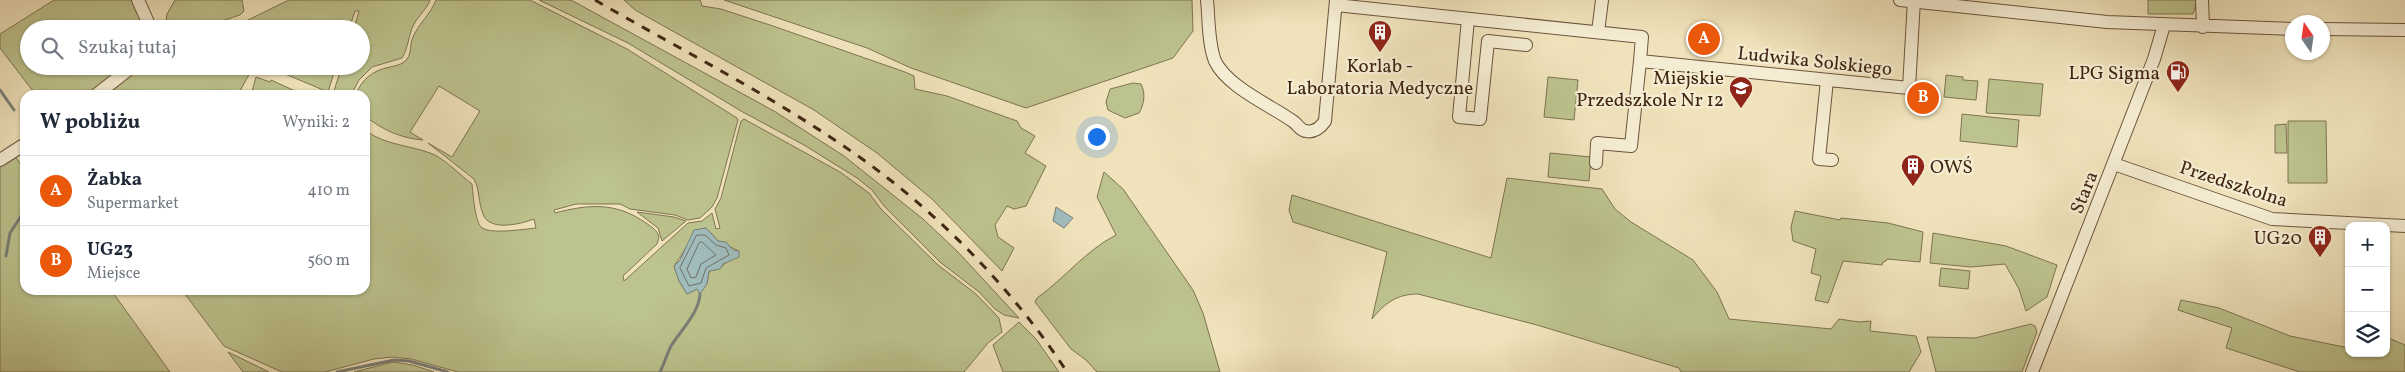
<!DOCTYPE html>
<html lang="pl">
<meta charset="utf-8">
<style>
body{margin:0;font-family:Vollkorn,serif;background:#f6f6f7;color:#1f2937}
.controls{position:absolute;right:15px;bottom:15px;display:grid;overflow:hidden;border-radius:10px;box-shadow:0 1px 4px #0004}
.controls button{width:45px;height:45px;display:grid;place-items:center;padding:0;border:0;border-bottom:1px solid #e0e1e3;background:#fff;color:#1f2937;font:25px sans-serif}
.compass{position:absolute;left:2285px;top:15px;width:45px;height:45px;border-radius:50%;background:#fff;box-shadow:0 1px 4px #0004;rotate:347deg}
.you{position:absolute;left:1096px;top:136px;width:18px;height:18px;margin:-12px;border:4px solid #fff;border-radius:50%;background:#1a73e8;box-shadow:0 0 0 8px #1a73e833}
.badge{display:grid;place-items:center;width:32px;height:32px;border-radius:50%;background:#ea580c;color:#fff;font-size:16px;font-weight:700}
.pin{position:absolute;translate:-50% -50%;border:2px solid #fff;box-shadow:0 1px 5px #0006}
.list{margin:0;padding:0;list-style:none}
h2{display:flex;justify-content:space-between;align-items:center;height:65px;margin:0;padding:0 20px;font-size:21px}
h2 small{font-size:16px;font-weight:400;color:#747a83}
.list li{display:grid;grid-template-columns:32px 1fr auto;gap:15px;align-items:center;box-sizing:border-box;height:70px;padding:0 20px;border-top:1px solid #e0e1e3}
.list b{display:block;font-size:19px;white-space:nowrap}
.list p{margin:0;font-size:16px;white-space:nowrap;color:#747a83}
.list em{font-size:16px;font-style:normal;color:#747a83}
.icon{flex:none;width:28px;height:28px;fill:none;stroke:currentColor;stroke-width:2;stroke-linecap:round;stroke-linejoin:round}
.map{position:relative;flex:none;width:2405px;height:372px;overflow:hidden}
.search{position:absolute;background:#fff;box-shadow:0 1px 4px #0004;left:20px;top:20px;width:350px;height:55px;display:flex;align-items:center;gap:12px;box-sizing:border-box;padding:0 18px;border-radius:28px;color:#747a83;font-size:19px}
.panel{position:absolute;background:#fff;box-shadow:0 1px 4px #0004;left:20px;top:90px;width:350px;height:205px;border-radius:15px}
.map>svg:first-child{display:block}
.green{fill:#bdc38e;stroke:#7e7450;fill-rule:evenodd}
.water{fill:#9fbbbb;stroke:#797f78}
.lines{fill:none;stroke-linecap:round;stroke-linejoin:round}
.shore{stroke:#707067;stroke-width:1}
.stream{stroke:#797f78;stroke-width:3}
.minor-casing{stroke:#6c543d;stroke-width:14}
.minor{stroke:#f5edd3;stroke-width:12}
.rail{stroke:#402513;stroke-width:3;stroke-dasharray:9 9;stroke-linecap:butt}
.labels{text-anchor:middle;stroke-width:4.5;stroke-linejoin:round;paint-order:stroke}
.street-label{font-size:19px;fill:#402513;stroke:#f5edd3}
.poi-label{font-size:19px;fill:#402513;stroke:#f5edd3;text-anchor:end}
</style>
<div class="map">
<svg width="2405" height="372" viewBox="0 0 2405 372">
<rect width="100%" height="100%" fill="#f0e3bb"/>
<filter id="stains"><feTurbulence type="fractalNoise" baseFrequency=".004" numOctaves="4"/><feColorMatrix values="0 0 0 0 .2 0 0 0 0 .09 0 0 0 0 .02 0 0 0 .5 -.17"/></filter>
<radialGradient id="worn" r=".72"><stop offset=".6" stop-color="#630" stop-opacity="0"/><stop offset="1" stop-color="#630" stop-opacity=".3"/></radialGradient>
<path class="green" d="M54 0H134L146 29H29V66H125L89 95H36L0 48V34Z
M175 0H242L244 11 240 15C223 20 179 40 166 21L167 14Z
M289 0H430C427 9 419 15 414 24 408 35 409 47 402 58L372 67 359 80 351 95H335L333 94 342 66H361V29H354L359 11H355L349 29H221L248 20Z
M436 0H530L627 49 737 118 738 120 717 198 712 207 700 218 688 220 675 215 630 209 620 204H576L554 210 555 213C589 204 616 202 646 223 652 227 657 230 659 237L657 244 623 276 624 281 688 223 702 221 712 213 716 229 720 228 715 209 721 198 741 121 744 119 840 172 869 193 881 209 938 265 976 294 999 318 1002 332 988 343 964 372H458L411 359 392 357 374 359 325 372H282L224 346 182 290H365V130C385 146 413 145 435 155 448 162 460 175 472 184 473 194 475 221 481 227 489 235 525 229 536 228L534 219C521 224 489 232 483 214 478 202 480 190 474 179L428 143 452 157 480 111 439 86 410 132 423 140C400 138 383 130 365 116V95H355C363 79 371 71 390 67 395 66 400 65 404 62 413 55 409 45 413 37 419 23 431 14 436 0ZM706 228 718 241 739 251 719 269 709 271 707 284 687 294 679 281 674 266 698 230Z
M539 0H571L774 111 844 156 923 219 958 252 1019 318 1004 315 995 309 979 292 940 262 884 206 872 190 857 178 804 145 741 111 628 43Z
M624 0H700L702 6 721 9 773 26 905 72 914 76 915 89 947 96 1017 121 1021 128 1035 136 1025 153 1046 166 1026 206 1014 209 1007 206 995 225 998 237 1014 248 1002 271 932 199 877 153 814 110 635 10Z
M724 0H1192L1193 31 1173 58 1026 108 911 68 867 48Z
M2148 0H2197V2L2193 14H2148Z
M140 66H249L251 71 241 89V95H99Z
M266 66H336L328 92Z
M1946 75 1963 77V80L1978 81 1976 100 1944 97Z
M256 77 270 82 271 80 304 95H251Z
M1548 77 1578 80 1574 120 1544 117Z
M1989 79 2043 84 2040 116 1986 113Z
M1133 83 1141 84C1146 93 1144 105 1139 113L1125 118 1108 110 1106 102 1110 89Z
M1962 114 2019 120 2017 147 1960 141Z
M2288 121H2326L2327 183H2288Z
M2286 124 2287 153H2275V125Z
M1550 153 1591 157 1589 181 1548 177Z
M14 155 25 170V290H111L170 372H0V164Z
M1104 172 1123 189 1193 290 1203 313 1220 372H1097L1086 360 1071 349 1035 302 1037 298C1065 278 1085 251 1116 235L1097 197Z
M1507 178 1602 189 1615 209 1631 222 1693 260 1717 292 1729 319 1831 329 1839 319 1859 322 1871 321 1870 331 1916 336 1921 352 1909 372H1681L1679 368 1537 325 1418 294C1397 294 1385 303 1372 319L1387 252 1293 222 1289 210 1292 195 1491 258Z
M1795 211 1840 220 1841 218 1888 223 1923 232 1920 262 1887 259 1886 261 1883 262 1882 265 1843 261 1828 303 1815 300 1821 276 1811 273 1816 249 1793 241 1791 227Z
M637 212 674 217 686 221 662 241 658 228Z
M1933 233 2006 246 2057 265 2047 297 2026 311 2019 289 2005 264 1970 267 1930 263Z
M1941 268 1970 271 1968 289 1939 286Z
M2181 300 2219 308 2290 336 2349 348V353H2386V337L2405 345V372H2300L2226 348 2232 328 2178 310Z
M1019 322 1036 339 1059 372H1003L993 345Z
M2031 324 2035 326 2037 332 2022 372H1936L1927 337 1975 338Z
M228 352 269 372H243Z
M393 362 413 365 434 372H354Z"/>
<path class="water" d="M1056 207 1073 218 1064 228 1053 221Z
M706 228 718 241 726 242 733 250 739 251V257L723 264 720 269 709 271 707 284 700 294 697 289 687 294 679 281 674 266 680 260 694 230Z"/>
<g class="lines">
<path class="shore" d="M697 235H705L716 245 726 248 729 255 706 268 701 283 689 286 680 268Z
M702 242 716 255 701 264 696 277 691 278 687 269 699 243Z"/>
<path class="stream" d="M0 90 14 110
M6 256 10 233 25 210
M337 372 394 360 409 361 448 372
M660 372C664 364 667 354 671 346 681 330 699 313 700 294"/>
<g class="minor-casing">
<path id="minor" d="M138 0 151 29
M1207 0C1209 19 1208 43 1215 61 1227 87 1272 106 1294 122 1298 125 1301 131 1306 131 1314 133 1321 127 1325 121L1336 0
M1900 0 2107 22 2292 29
M2202 0 2203 27
M1336 5 1642 37 1640 61 1909 88 1914 0
M1468 19 1459 117 1480 119 1488 41 1526 45
M2322 29 2405 30
M1598 32 1602 0
M1827 80 1819 159 1832 160
M96 95 133 66
M0 160 25 144
M1596 163 1597 143 1631 146 1640 61
M2114 164 2272 219 2405 226
M2032 372 2154 59 2164 25"/>
</g>
<use href="#minor" class="minor"/>
<path class="rail" d="M595 0C676 47 761 90 839 143 928 202 1008 282 1067 372"/>
</g>
<defs>
<g id="building-pin" transform="scale(1.25)"><path d="M0 17L-7.5 6A9.5 9.5 0 1 1 7.5 6Z" fill="#8f2418" stroke="#f5edd3"/><path d="M-4-6H4V6H1V3H-1V6H-4ZM-2.5-4.3h1.7v1.8h-1.7ZM.8-4.3h1.7v1.8H.8ZM-2.5-1h1.7V.8h-1.7ZM.8-1h1.7V.8H.8Z" fill="#fff"/></g>
<g id="fuel-pin" transform="scale(1.25)"><path d="M0 17L-7.5 6A9.5 9.5 0 1 1 7.5 6Z" fill="#8f2418" stroke="#f5edd3"/><path d="M-5.5-6h7V0h2V4h1.3V-2.5L3-4.5l.8-.8L6-3V5H2.5V1h-1V6h-7ZM-4.2-4.7v3.2H.2V-4.7Z" fill="#fff"/></g>
<g id="school-pin" transform="scale(1.25)"><path d="M0 17L-7.5 6A9.5 9.5 0 1 1 7.5 6Z" fill="#8f2418" stroke="#f5edd3"/><path d="M0-5L7-2L0 1L-7-2ZM-4 1L0 2.5L4 1V4Q0 6-4 4Z" fill="#fff"/></g>
</defs>
<g fill-rule="evenodd">
<use href="#building-pin" x="1380" y="32"/>
<use href="#fuel-pin" x="2178" y="72"/>
<use href="#school-pin" x="1741" y="88"/>
<use href="#building-pin" x="1913" y="166"/>
<use href="#building-pin" x="2320" y="237"/>
</g>
<g class="labels">
<g class="street-label">
<text transform="translate(1815 60) rotate(6)" y="7">Ludwika Solskiego</text>
<text transform="translate(2234 183) rotate(18)" y="7">Przedszkolna</text>
<text transform="translate(2083 192) rotate(-68)" y="7">Stara</text>
</g>
<g class="poi-label">
<text x="1380" y="72" text-anchor="middle">Korlab -<tspan x="1380" dy="22">Laboratoria Medyczne</tspan></text>
<text x="2160" y="79">LPG Sigma</text>
<text x="1724" y="84">Miejskie<tspan x="1724" dy="22">Przedszkole Nr 12</tspan></text>
<text x="1930" y="173" text-anchor="start">OWŚ</text>
<text x="2302" y="244">UG20</text>
</g>
</g>
<rect width="100%" height="100%" filter="url(#stains)"/>
<rect width="100%" height="100%" fill="url(#worn)"/>
</svg>
<div class="controls">
<button>+</button>
<button>−</button>
<button><svg class="icon" aria-label="layers" viewBox="0 0 24 24"><path d="M12 4l9 5-9 5-9-5zM3 14l9 5 9-5"/></svg></button>
</div>
<svg class="compass" viewBox="-18 -18 36 36"><path d="M0-13l5 13h-10z" fill="#e53935"/><path d="M0 13l5-13h-10z" fill="#747a83"/></svg>
<div class="you"></div>
<div class="pin badge" style="left:1704px;top:39px">A</div>
<div class="pin badge" style="left:1923px;top:98px">B</div>
<div class="search"><svg class="icon" aria-label="search" viewBox="0 0 24 24"><circle cx="10" cy="10" r="6"/><path d="M15 15l6 6"/></svg>Szukaj tutaj</div>
<section class="panel">
<h2>W pobliżu<small>Wyniki: 2</small></h2>
<ul class="list">
<li><span class="badge">A</span><div><b>Żabka</b><p>Supermarket</p></div><em>410 m</em></li>
<li><span class="badge">B</span><div><b>UG23</b><p>Miejsce</p></div><em>560 m</em></li>
</ul>
</section>
</div>
